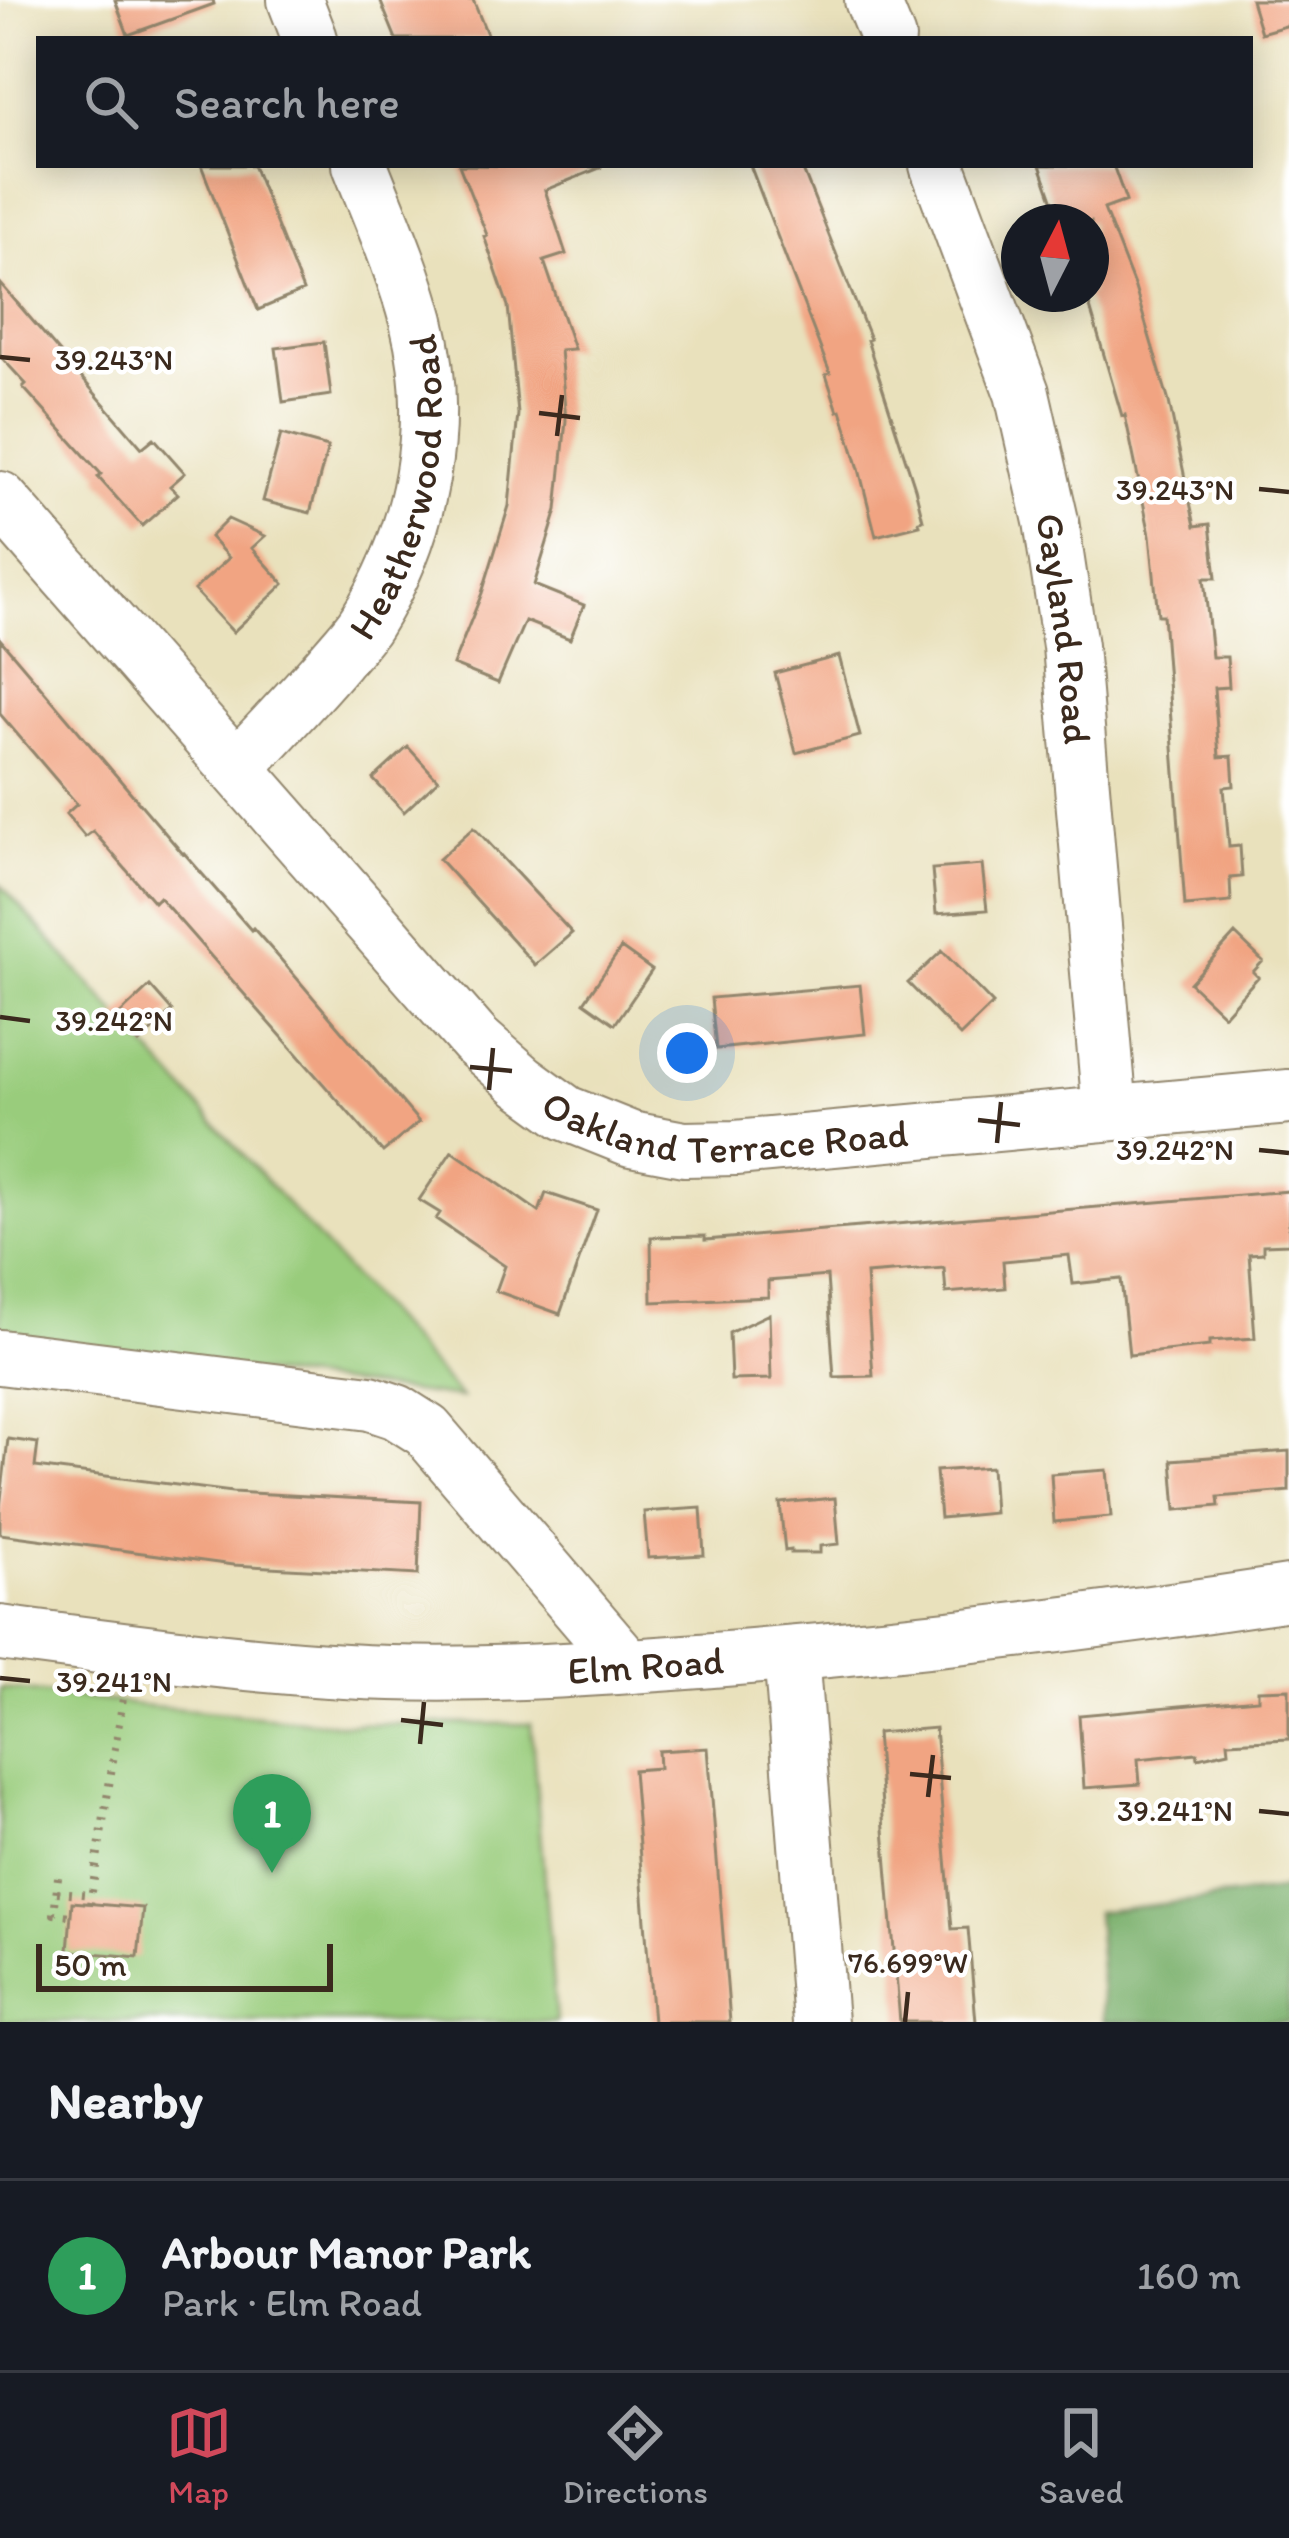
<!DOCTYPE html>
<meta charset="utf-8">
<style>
body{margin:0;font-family:Itim,sans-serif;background:#20242c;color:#f1f3f6}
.compass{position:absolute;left:1001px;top:204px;width:108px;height:108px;border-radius:50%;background:#171b24;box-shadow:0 6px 30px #0003;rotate:6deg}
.scale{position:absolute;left:36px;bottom:30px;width:297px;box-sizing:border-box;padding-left:12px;border:6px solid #3b2a1e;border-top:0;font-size:33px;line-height:42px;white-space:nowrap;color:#3b2a1e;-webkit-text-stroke:9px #fff;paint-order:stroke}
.you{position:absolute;left:687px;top:1053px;width:42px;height:42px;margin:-30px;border:9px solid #fff;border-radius:50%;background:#1a73e8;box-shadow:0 0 0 18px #1a73e833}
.badge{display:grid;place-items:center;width:78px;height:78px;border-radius:50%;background:#d1495b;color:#fff;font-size:39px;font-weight:700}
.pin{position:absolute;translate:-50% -99px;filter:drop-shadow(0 3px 6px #0008)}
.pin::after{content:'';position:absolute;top:63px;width:42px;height:36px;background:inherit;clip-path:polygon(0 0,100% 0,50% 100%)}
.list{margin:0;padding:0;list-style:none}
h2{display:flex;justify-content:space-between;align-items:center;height:156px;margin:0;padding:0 48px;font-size:51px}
h2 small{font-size:39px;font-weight:400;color:#9ea1a6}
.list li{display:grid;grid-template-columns:78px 1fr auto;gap:36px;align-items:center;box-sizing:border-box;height:192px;padding:0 48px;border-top:3px solid #363941}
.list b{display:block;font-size:45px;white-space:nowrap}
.list p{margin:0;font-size:39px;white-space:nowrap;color:#9ea1a6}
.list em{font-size:39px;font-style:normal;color:#9ea1a6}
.icon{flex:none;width:66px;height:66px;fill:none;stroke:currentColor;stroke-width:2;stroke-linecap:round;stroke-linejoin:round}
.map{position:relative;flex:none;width:1289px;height:2022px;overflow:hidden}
.search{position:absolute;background:#171b24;box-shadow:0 6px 30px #0003;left:36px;right:36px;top:36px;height:132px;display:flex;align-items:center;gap:30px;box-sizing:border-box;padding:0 42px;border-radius:0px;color:#9ea1a6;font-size:45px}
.sheet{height:348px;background:#171b24}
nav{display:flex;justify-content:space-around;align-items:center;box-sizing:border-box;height:168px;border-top:3px solid #363941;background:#171b24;font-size:33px;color:#9ea1a6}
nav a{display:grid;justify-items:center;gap:6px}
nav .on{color:#d1495b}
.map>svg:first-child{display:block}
.green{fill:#99cc7c;stroke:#6a7b4d;stroke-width:3}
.forest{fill:#7ab06c;stroke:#5a6d45;stroke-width:3}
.building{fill:#f1a482}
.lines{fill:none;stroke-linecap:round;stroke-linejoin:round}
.minor-casing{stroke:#92866d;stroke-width:58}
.path{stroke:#92866d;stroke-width:8;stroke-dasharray:3 9;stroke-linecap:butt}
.minor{stroke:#fff;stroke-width:54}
.ticks{fill:none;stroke:#3b2a1e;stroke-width:4.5}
.labels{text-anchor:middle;stroke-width:9;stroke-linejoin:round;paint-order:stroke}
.street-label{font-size:39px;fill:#3b2a1e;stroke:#fff}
.ticks-label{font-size:30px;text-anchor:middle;fill:#3b2a1e;stroke:#fff;stroke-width:9;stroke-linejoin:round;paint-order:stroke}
</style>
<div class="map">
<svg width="1289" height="2022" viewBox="0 0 1289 2022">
<rect width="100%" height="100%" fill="#fff"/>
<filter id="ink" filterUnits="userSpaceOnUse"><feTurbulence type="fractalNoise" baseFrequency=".00833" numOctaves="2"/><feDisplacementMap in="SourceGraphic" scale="24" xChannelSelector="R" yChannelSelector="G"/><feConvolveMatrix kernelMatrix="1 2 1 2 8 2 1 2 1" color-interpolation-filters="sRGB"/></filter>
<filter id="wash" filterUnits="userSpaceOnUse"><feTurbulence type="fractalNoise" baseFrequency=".004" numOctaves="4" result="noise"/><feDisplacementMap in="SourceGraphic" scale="48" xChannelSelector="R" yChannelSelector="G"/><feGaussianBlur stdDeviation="2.7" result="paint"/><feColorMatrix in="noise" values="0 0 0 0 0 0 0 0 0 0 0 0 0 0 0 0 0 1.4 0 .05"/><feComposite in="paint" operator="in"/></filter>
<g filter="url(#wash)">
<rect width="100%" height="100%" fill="#e9e1bc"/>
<path class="green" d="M0 884 461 1398 0 1341Z
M0 1688 139 1705 343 1724H531L556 2022H0Z"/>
<path class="forest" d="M1289 1889V2022H1104L1096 1912Z"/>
<g id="blocks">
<path class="building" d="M115 0H213L214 4 128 35Z
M380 0H473L489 39H396Z
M1251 0H1289V25L1261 33Z
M201 165H253L303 291 258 310Z
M459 165 602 167 545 190 566 254 544 261 574 349 560 350 566 420 557 510 534 585 584 605 570 639 525 621 498 683 453 665 482 593 509 506 518 414 508 306 484 236 487 235Z
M750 165H801L870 339 867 340 915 488 923 520 919 521 920 525 876 536 859 469 841 410 838 411 826 375 830 373Z
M1040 165H1113L1126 201 1104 209 1135 288 1169 402 1195 526 1210 524 1216 578H1204L1212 657H1227L1229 687 1214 688 1219 757 1232 756 1234 786 1224 787 1229 847 1240 846 1242 877 1230 878 1231 902 1185 906 1163 615H1158L1150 535 1125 415 1122 416 1086 294H1091V222H1060Z
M0 283 142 448 154 438 185 473 170 486 178 494 142 526 98 477 101 474 23 387 26 384 0 356Z
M324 342 331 395 283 402 276 348Z
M281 434 328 447 310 513 263 501Z
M228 519 265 536 252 548 284 584 233 632 194 590 229 558 210 537Z
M0 639 183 854 184 853 251 930 253 928 283 962 419 1122 383 1152 159 897 154 902 93 831 85 837 66 814 77 804 0 714Z
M839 656 860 736 796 753 775 673Z
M408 747 438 780 404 812 373 779Z
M474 827 572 933 535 965 439 859Z
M982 865 987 910 936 914 932 869Z
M1235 934 1263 961 1253 972 1258 977 1224 1015 1190 983Z
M621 948 652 970 615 1024 584 1002Z
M942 951 993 1004 960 1036 908 983Z
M860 985 865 1034 716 1049 711 998Z
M150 986 172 1011 139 1043 116 1018Z
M452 1151 539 1212 546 1193 597 1210 560 1314 496 1291 505 1266 436 1219 440 1213 419 1200Z
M1289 1191V1244L1263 1245V1253L1249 1254 1255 1338 1210 1341V1346L1129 1355 1121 1279 1073 1284 1069 1255 1003 1261 1005 1288 946 1293 944 1268 866 1274 873 1376 834 1377 827 1276 768 1281V1297L652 1302 651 1237 705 1236V1240Z
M769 1314 771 1379 731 1380 729 1333Z
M8 1439 38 1443 35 1467 232 1492 421 1502 418 1575 233 1565 0 1534V1508Z
M1289 1451V1491L1218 1497 1219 1506 1176 1510 1172 1460Z
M991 1467 994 1513 940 1518 936 1471Z
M1107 1470 1111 1517 1054 1522 1051 1474Z
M835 1498 839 1544 820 1546V1553H791V1550L785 1551 780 1503Z
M701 1508 704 1555 648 1558 644 1512Z
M1289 1689V1739L1228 1742 1229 1751 1198 1758 1197 1753 1138 1759 1140 1784 1084 1788 1079 1715 1258 1699V1690Z
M935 1728 952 1929 968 1928 976 2022H900L876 1733Z
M708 1748 730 2022H653L633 1770 659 1768 658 1751Z
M72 1902 143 1908 138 1957 68 1951Z"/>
</g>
</g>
<g filter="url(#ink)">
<use href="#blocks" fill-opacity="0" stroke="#92866d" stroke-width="3"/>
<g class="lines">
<g class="minor-casing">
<g id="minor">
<path d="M295 0 310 39"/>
<path d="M872 0 888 39"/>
<path id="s1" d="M937 165 1022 393 1051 521 1070 646 1110 1112"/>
<path id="s2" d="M0 499 475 1040 522 1081 566 1113 631 1139 684 1149 736 1148 1289 1097"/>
<path id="s3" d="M237 767C271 731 305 696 337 658 347 646 358 635 366 622 422 534 443 423 417 321 403 268 380 216 360 165"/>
<path d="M0 1357 370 1403 397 1412 427 1431 628 1666"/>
<path id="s4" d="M0 1633C114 1648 229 1664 345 1671 462 1678 583 1670 700 1661 898 1646 1093 1623 1289 1593"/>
<path d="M791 1654 820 2022"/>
</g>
</g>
<path class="path" d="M58 1877 54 1914 71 1916
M57 1892 91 1895
M90 1904 124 1692"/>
<use href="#minor" class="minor"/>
</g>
</g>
<path class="ticks" d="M0 357 30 360M539 413 580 418M557 436 562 395M1259 489 1289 492M0 1017 30 1021M470 1067 512 1071M489 1090 493 1048M978 1120 1020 1125M997 1143 1001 1102M1259 1150 1289 1153M0 1678 30 1681M401 1720 443 1725M420 1744 424 1702M910 1774 951 1778M928 1797 933 1755M1259 1811 1289 1814M905 2022 908 1992"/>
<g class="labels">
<g class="street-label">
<text dy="14" stroke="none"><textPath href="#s3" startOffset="336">Heatherwood Road</textPath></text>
<text dy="14" stroke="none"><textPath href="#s1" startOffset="483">Gayland Road</textPath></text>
<text dy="14" stroke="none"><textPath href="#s2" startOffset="999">Oakland Terrace Road</textPath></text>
<text dy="14" stroke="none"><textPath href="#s4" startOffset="648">Elm Road</textPath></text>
</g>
</g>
<g class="ticks-label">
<text x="114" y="370">39.243°N</text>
<text x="1175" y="500">39.243°N</text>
<text x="114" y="1031">39.242°N</text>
<text x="1175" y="1160">39.242°N</text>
<text x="114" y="1692">39.241°N</text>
<text x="1175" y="1821">39.241°N</text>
<text x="908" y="1973">76.699°W</text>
</g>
</svg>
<svg class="compass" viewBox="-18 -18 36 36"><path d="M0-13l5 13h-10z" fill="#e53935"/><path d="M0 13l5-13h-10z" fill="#9ea1a6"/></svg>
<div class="scale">50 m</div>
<div class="you"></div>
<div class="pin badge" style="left:272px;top:1873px;background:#2e9e5b">1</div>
<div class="search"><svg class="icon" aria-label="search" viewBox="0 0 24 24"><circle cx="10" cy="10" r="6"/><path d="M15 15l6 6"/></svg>Search here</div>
</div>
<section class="sheet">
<h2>Nearby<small></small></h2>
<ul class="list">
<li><span class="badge" style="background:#2e9e5b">1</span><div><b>Arbour Manor Park</b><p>Park · Elm Road</p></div><em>160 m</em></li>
</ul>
</section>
<nav>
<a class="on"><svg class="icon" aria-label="map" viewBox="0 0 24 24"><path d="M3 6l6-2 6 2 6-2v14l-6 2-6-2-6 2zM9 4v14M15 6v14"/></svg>Map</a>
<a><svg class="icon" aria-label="directions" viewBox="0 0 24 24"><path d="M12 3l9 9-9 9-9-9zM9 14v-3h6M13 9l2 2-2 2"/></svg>Directions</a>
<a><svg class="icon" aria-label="saved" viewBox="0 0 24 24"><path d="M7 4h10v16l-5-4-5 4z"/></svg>Saved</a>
</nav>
